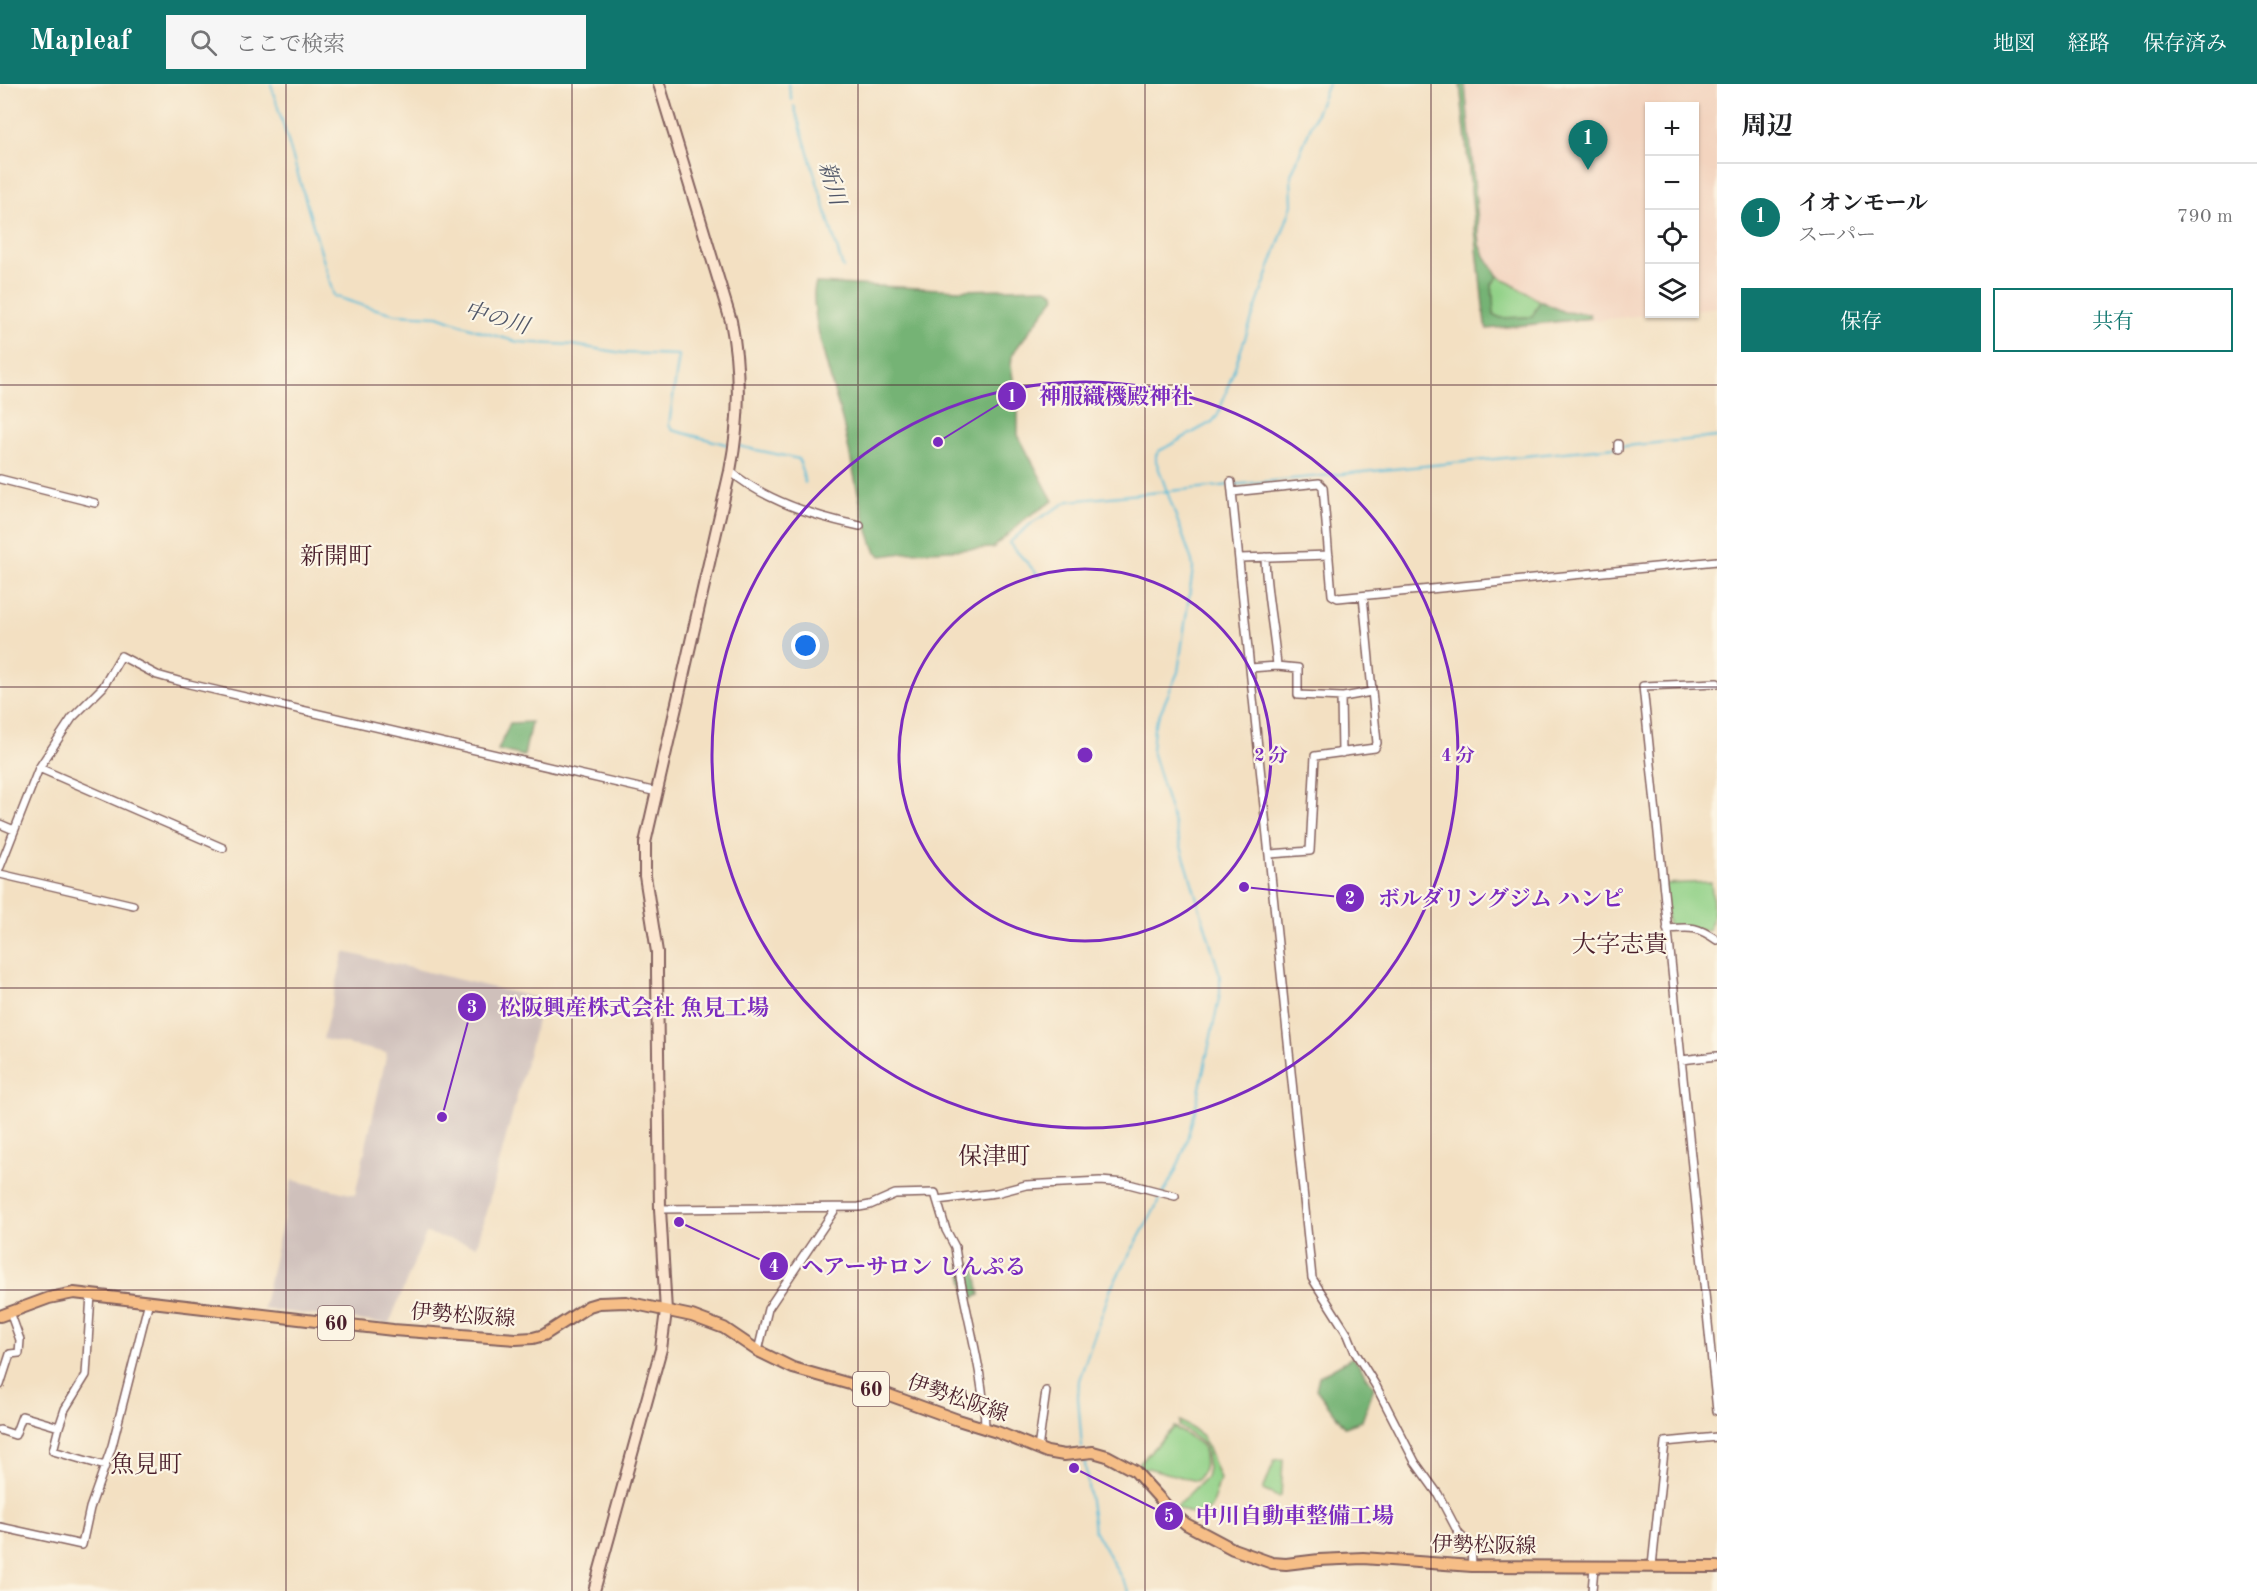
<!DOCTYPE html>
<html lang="ja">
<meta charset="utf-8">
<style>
body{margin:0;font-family:"Old Standard TT","Noto Serif JP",serif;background:#f6f6f6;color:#202124}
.controls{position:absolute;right:18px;top:18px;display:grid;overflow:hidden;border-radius:0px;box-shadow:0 2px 4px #0004}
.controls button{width:54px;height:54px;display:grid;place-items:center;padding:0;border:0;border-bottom:2px solid #e0e0e0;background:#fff;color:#202124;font:30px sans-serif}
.you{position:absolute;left:806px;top:562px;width:21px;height:21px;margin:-15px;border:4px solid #fff;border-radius:50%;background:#1a73e8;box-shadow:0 0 0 9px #1a73e833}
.badge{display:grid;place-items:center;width:39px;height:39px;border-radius:50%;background:#0f766e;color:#fff;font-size:20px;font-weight:700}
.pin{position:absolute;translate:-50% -50px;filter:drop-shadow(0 2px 3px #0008)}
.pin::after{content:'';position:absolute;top:32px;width:21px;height:18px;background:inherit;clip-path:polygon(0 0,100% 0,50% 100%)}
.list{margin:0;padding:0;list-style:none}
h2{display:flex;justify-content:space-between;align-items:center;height:78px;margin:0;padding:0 24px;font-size:26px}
h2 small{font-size:20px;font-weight:400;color:#757577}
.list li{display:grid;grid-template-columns:39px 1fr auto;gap:18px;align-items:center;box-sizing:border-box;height:108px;padding:0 24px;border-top:2px solid #e0e0e0}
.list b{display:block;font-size:22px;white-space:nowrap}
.list p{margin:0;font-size:20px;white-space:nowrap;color:#757577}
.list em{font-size:20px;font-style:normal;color:#757577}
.actions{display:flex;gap:12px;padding:18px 24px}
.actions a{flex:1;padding:14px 0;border:2px solid #0f766e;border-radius:0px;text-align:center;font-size:21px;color:#0f766e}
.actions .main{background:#0f766e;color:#fff}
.icon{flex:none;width:33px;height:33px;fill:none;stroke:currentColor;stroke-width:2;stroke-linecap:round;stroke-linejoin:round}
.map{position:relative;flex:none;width:1717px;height:1507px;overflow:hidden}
header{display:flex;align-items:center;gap:36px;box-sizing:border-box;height:84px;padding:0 30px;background:#0f766e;color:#fff}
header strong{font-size:28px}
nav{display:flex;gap:33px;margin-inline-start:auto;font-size:21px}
.search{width:420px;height:54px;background:#f6f6f6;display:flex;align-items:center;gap:15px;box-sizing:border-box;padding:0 21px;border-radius:0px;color:#757577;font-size:22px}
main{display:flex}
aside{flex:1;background:#fff}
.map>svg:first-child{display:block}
.built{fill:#f3d4bf}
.industrial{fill:#cfc0bb}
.green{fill:#92d188;stroke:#6e785a;stroke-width:1.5}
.forest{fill:#75b374;stroke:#606950;stroke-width:1.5}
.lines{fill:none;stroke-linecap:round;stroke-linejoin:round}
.stream{stroke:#5abcd8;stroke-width:2}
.street-casing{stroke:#856360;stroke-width:10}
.secondary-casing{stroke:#856360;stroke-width:14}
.primary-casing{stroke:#856360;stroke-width:14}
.street{stroke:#fff;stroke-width:7}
.secondary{stroke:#fbe5cf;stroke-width:10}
.primary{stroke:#f6be87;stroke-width:10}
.grid{fill:none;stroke:#4a1f2b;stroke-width:1.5;stroke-opacity:0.55}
.ring{fill:none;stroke:#7b2cbf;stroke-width:3}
.labels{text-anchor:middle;stroke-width:4.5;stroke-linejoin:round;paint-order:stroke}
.shield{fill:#fcf5e5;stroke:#7f5f63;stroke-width:1.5}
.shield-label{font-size:20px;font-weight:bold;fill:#4a1f2b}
.street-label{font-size:21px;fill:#4a1f2b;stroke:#fcf5e5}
.water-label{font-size:22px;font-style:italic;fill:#505668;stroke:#fcf5e5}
.quarter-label{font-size:24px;fill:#4a1f2b;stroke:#fcf5e5}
.centre{fill:#7b2cbf;stroke:#fcf5e5;stroke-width:3}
.ring-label{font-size:18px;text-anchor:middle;font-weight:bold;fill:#7b2cbf;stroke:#fcf5e5;stroke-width:4.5;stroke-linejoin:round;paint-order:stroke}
.leader{fill:none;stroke:#7b2cbf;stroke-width:2}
.callout-dot{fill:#7b2cbf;stroke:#fcf5e5;stroke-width:2}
.mark-label{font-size:18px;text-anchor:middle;font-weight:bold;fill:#fff}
.callout-label{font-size:22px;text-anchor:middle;font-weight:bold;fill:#7b2cbf;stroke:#fcf5e5;stroke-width:4.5;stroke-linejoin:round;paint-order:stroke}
</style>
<header>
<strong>Mapleaf</strong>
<div class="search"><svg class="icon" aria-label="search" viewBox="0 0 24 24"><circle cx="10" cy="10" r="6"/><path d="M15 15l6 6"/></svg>ここで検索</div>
<nav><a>地図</a><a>経路</a><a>保存済み</a></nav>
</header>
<main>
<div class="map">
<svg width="1717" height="1507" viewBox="0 0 1717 1507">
<rect width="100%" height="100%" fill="#fcf5e5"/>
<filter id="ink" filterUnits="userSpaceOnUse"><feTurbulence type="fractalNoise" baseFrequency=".0167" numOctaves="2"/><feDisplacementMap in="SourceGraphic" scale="12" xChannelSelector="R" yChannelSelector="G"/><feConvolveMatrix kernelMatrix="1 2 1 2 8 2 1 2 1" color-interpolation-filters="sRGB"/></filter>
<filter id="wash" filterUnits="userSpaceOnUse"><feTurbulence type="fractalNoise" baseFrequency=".008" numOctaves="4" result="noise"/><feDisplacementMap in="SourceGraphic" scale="24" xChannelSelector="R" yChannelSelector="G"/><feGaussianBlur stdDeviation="1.35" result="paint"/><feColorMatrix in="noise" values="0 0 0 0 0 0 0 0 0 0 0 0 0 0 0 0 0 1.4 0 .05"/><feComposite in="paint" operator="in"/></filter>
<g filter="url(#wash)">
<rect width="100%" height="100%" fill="#f3e0c2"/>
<path class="built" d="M1459 0H1717V223L1695 226 1694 22H1650V230H1656L1486 247 1484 245Z"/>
<path class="industrial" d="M344 868 541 915 542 918 477 1162 426 1149 389 1240 263 1225 292 1096 355 1111 387 969 323 955Z"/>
<path class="green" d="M1498 192 1540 217 1532 233 1501 234 1494 231 1492 200Z
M1711 798C1712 812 1717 836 1707 847L1668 843 1664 800Z
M1180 1337 1203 1352 1220 1395 1211 1424 1201 1434 1176 1423 1206 1393 1208 1384 1204 1360 1179 1342Z
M1174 1343 1202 1361C1205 1377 1208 1384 1196 1397L1148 1384 1144 1386 1138 1380Z
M1283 1375 1281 1412 1278 1413 1263 1406 1275 1376Z"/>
<path class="forest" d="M1460 0H1465L1480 160 1485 172 1498 192 1492 200 1494 231 1501 234 1532 233 1540 217 1564 228 1590 230 1591 234 1487 245 1485 241Z
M816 199 961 206 1047 204 1054 209 1055 213 1016 265 1012 272 1011 282 1018 325V351L1053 417 1026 434 993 464 910 468 882 472 876 469C859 427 853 380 842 335 835 307 806 223 816 199Z
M531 638 524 672 498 666 510 639Z
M975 1180 980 1211 968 1216 960 1183Z
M1353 1273 1374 1303 1362 1337 1345 1343 1316 1305 1319 1292Z"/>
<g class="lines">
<path class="stream" d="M271 0 334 212 364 222 396 230 438 232 482 248 518 258 572 261 623 269 679 271 669 341 672 346 729 361
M788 0 792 16
M794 22 843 184
M738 362 799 375 805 399
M1040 493 1009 459 1033 438 1069 417 1717 353
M1082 1364 1078 1313 1079 1296 1111 1204 1175 1088 1184 1066 1195 1027 1220 910V891L1152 667 1154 643 1178 588 1193 485 1192 477 1156 377V371L1159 367 1212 338 1218 331 1292 121 1291 91 1328 0
M1084 1373 1094 1446 1129 1507"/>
</g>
</g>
<g filter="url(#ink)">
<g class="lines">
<g class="street-casing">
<path id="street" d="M1618 360V366
M730 387C764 416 817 433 860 442
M0 395 95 419
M1231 398 1312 1194 1348 1251 1355 1268 1376 1302 1415 1378 1438 1410 1459 1450 1471 1462 1472 1482
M1232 408 1319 399 1323 403 1332 511 1338 514 1717 477
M1240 474 1329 471
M1277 582 1298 584V611L1343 613 1371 608
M1250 584 1277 582C1274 545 1266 510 1265 473
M1717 599 1643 602 1717 1327
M1341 613 1342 669
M39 684 223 764
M0 740 14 746
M1270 770 1310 767 1315 672 1375 664 1377 659 1363 512
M0 783 39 684 72 634 103 603 121 572 157 591 189 600 657 708
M0 790 133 821
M1667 845C1692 843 1696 842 1717 856
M1681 976 1717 972
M937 1116 996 1109 1026 1101 1100 1097 1125 1099 1175 1112
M660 1125 859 1123 870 1121 895 1110 935 1109 946 1146 955 1163C963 1224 984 1283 985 1344
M758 1267 768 1225 836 1124
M0 1301 10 1270 19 1269 20 1256 10 1228
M59 1343 53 1367 105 1382
M0 1346 15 1351 22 1332 59 1343 65 1325 86 1291 91 1210
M1038 1365 1046 1307
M0 1443 82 1461 90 1424 112 1362 149 1217
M1652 1482 1665 1358 1717 1353
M1592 1507 1594 1483"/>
</g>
<g class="secondary-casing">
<path id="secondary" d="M594 1507 661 1265 666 1227 660 1125 657 890V868L645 792V759L730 387C740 336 741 288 731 237L659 0"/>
</g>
<g class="primary-casing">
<path id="primary" d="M0 1232 49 1214 74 1209 393 1246 516 1255 533 1254 544 1251 589 1222 599 1219 626 1218 692 1232 724 1244 758 1267 793 1284 889 1311 958 1336 997 1348 1047 1368 1064 1371 1093 1368 1107 1372 1135 1387 1172 1428 1186 1440 1233 1465 1272 1479 1286 1480 1319 1476 1363 1474 1472 1482 1717 1483"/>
</g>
<use href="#street" class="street"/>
<use href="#secondary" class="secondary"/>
<use href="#primary" class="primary"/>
</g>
</g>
<path class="grid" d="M286 0V1507M572 0V1507M858 0V1507M1145 0V1507M1431 0V1507M0 301H1717M0 603H1717M0 904H1717M0 1206H1717"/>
<g class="ring">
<circle cx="1085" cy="671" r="186"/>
<circle cx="1085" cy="671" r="373"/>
</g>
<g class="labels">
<g class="shield">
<rect x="318" y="1222" width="36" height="34" rx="4.5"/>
<rect x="853" y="1288" width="36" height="34" rx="4.5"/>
</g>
<g class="shield-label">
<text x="336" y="1246">60</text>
<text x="871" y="1312">60</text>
</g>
<g class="street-label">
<text transform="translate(463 1231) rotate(4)" y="7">伊勢松阪線</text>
<text transform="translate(958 1314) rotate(19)" y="7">伊勢松阪線</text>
<text transform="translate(1484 1461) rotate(1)" y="7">伊勢松阪線</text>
</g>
<g class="water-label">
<text transform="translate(833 99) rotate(73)" y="8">新川</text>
<text transform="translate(497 233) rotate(16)" y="8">中の川</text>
</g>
<g class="quarter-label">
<text x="336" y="480">新開町</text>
<text x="1620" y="868">大字志貴</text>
<text x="994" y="1080">保津町</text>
<text x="146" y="1388">魚見町</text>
</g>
</g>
<circle cx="1085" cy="671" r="9" class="centre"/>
<g class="ring-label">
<text x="1271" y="677">2 分</text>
<text x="1458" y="677">4 分</text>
</g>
<path class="leader" d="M938 358L1012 312M1244 803L1350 814M442 1033L472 923M679 1138L774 1182M1074 1384L1169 1432"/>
<g class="callout-dot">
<circle cx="938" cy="358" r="6"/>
<circle cx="1244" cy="803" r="6"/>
<circle cx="442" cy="1033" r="6"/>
<circle cx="679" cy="1138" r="6"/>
<circle cx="1074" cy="1384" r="6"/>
<circle cx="1012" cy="312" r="15"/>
<circle cx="1350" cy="814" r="15"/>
<circle cx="472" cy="923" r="15"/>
<circle cx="774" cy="1182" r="15"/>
<circle cx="1169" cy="1432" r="15"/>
</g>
<g class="mark-label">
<text x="1012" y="318">1</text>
<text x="1350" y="820">2</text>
<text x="472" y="929">3</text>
<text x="774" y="1188">4</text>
<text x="1169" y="1438">5</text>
</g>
<g class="callout-label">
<text x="1116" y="320">神服織機殿神社</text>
<text x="1501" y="822">ボルダリングジム ハンピ</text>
<text x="634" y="931">松阪興産株式会社 魚見工場</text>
<text x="914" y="1190">ヘアーサロン しんぷる</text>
<text x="1295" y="1439">中川自動車整備工場</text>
</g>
</svg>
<div class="controls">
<button>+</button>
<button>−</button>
<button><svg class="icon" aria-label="locate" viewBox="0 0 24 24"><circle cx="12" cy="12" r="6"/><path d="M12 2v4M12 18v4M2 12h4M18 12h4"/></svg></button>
<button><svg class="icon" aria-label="layers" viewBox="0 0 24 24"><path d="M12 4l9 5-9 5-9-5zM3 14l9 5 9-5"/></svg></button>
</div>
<div class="you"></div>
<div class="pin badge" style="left:1588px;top:86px">1</div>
</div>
<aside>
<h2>周辺<small></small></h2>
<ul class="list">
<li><span class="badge">1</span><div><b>イオンモール</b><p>スーパー</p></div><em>790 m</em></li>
</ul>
<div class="actions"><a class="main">保存</a><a>共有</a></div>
</aside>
</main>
